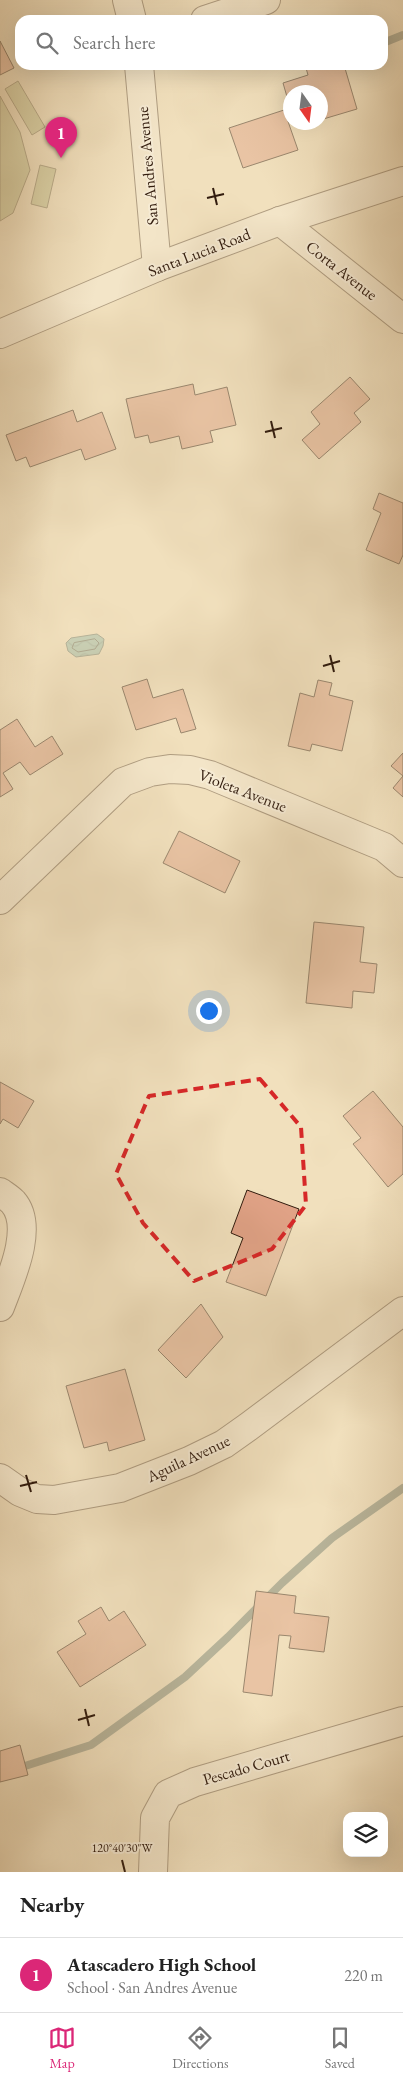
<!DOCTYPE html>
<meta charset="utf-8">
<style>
body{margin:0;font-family:"EB Garamond",serif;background:#f6f6f6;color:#222}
.controls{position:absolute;right:15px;bottom:15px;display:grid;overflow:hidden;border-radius:10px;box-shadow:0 5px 20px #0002}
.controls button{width:45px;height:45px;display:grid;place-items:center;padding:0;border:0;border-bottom:1px solid #e0e0e0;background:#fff;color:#222;font:25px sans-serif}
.compass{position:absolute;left:283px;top:85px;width:45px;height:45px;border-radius:50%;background:#fff;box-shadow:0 5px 20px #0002;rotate:166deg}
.you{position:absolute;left:208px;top:1010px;width:18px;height:18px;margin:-12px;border:4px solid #fff;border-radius:50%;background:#1a73e8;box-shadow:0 0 0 8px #1a73e833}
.badge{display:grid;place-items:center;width:32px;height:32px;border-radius:50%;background:#db2777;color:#fff;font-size:16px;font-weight:700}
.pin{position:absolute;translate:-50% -41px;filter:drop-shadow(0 1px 2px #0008)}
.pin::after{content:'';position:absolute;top:26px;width:18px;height:15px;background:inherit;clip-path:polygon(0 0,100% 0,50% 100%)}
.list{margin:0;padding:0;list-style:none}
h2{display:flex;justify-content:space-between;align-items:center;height:65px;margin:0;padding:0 20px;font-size:21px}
h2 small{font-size:16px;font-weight:400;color:#767676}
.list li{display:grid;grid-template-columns:32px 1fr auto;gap:15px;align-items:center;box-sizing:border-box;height:75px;padding:0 20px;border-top:1px solid #e0e0e0}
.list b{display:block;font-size:19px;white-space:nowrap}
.list p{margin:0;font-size:16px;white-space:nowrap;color:#767676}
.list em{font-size:16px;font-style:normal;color:#767676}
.icon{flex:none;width:28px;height:28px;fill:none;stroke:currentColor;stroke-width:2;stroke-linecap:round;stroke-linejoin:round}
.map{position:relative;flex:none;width:403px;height:1872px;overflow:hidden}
.search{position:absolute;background:#fff;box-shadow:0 5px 20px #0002;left:15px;right:15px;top:15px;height:55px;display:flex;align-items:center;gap:12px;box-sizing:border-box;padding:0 18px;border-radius:15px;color:#767676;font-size:19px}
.sheet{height:140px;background:#fff}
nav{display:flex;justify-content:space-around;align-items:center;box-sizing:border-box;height:70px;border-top:1px solid #e0e0e0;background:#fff;font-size:14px;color:#767676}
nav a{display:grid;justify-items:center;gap:2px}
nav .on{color:#db2777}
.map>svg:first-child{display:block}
.pitch{fill:#c0c18d;stroke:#796e4e}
.water{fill:url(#water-waves);stroke:#717d6d}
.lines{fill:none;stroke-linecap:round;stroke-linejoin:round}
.shore{stroke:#666c5d;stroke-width:1}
.stream{stroke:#717d6d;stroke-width:8}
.building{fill:#e0a286;stroke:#321c0e}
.minor-casing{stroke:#624d3a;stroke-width:30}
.tertiary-casing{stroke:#624d3a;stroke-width:30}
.minor{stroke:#f6ebd4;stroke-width:28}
.tertiary{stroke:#f6ebd4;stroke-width:28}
.marked{fill:none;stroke:#d62828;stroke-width:4;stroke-dasharray:10 6;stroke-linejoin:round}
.ticks{fill:none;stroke:#321c0e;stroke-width:2}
.labels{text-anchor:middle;stroke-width:4;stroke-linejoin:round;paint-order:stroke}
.street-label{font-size:16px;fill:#321c0e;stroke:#f6ebd4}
.ticks-label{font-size:12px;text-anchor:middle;fill:#321c0e;stroke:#f6ebd4;stroke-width:4;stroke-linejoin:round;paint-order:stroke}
</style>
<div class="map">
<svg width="403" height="1872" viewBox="0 0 403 1872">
<defs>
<pattern id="water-waves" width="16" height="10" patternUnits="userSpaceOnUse" patternTransform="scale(1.25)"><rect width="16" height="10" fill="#9bbdac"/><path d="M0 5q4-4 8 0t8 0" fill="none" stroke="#86a293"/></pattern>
</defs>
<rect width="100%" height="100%" fill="#f1e0bd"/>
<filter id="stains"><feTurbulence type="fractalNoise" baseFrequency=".004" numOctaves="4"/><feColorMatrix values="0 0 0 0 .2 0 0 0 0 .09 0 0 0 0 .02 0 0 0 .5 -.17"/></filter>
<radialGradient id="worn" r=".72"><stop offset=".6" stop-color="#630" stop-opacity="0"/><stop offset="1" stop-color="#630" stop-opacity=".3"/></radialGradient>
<path class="pitch" d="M18 81 45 127 32 135 5 89Z
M0 96 20 132 30 170 13 213 0 221Z
M40 165 56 169 47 208 31 204Z"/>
<path class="water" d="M97 634 104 639 103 646 99 654 76 657 68 651 66 643 71 638Z"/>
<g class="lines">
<path class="shore" d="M95 639 99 643 95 649 78 652 72 648 74 643Z"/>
<path class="stream" d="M383 43 403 35
M0 1774 91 1745 185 1677 228 1637 282 1583 332 1538 403 1488"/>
</g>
<path class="building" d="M0 41 14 68 0 75Z
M317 65H344L357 109 320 120V92H290V107L283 83 308 75 306 68Z
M284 110 298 150 243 168 229 128Z
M350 377 370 399 354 413 361 422 319 459 302 440 320 424 311 412Z
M193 384 195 395 227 387 236 425 210 431 213 442 182 449 179 436 150 443 148 435 135 438 126 399Z
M73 410 77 422 102 412 116 449 85 460 81 449 30 467 26 457 16 461 6 435Z
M379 493 403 503V555L399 564 366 550 381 513 373 509Z
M147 679 153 698 183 689 196 729 181 733 176 718 136 730 122 687Z
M318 680 332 683 329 695 353 701 342 751 312 744 310 751 288 746 300 693 314 697Z
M17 719 35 747 52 736 63 754 30 775 20 762 3 773 13 789 0 797V730Z
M403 753V797L393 788 403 776 391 766Z
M179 831 240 861 225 893 163 863Z
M314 922 364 927 360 962 377 964 374 993 353 991 352 1008 306 1003Z
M0 1082 34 1101 18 1128 3 1119 0 1124Z
M373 1091 403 1127V1174L388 1187 353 1144 361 1138 343 1116Z
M247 1190 299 1209 266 1296 226 1282 243 1238 231 1233Z
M201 1304 223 1337 186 1378 158 1350Z
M125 1369 145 1440 109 1451 107 1442 84 1448 66 1386Z
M256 1591 296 1596 294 1613 329 1617 324 1652 289 1648 291 1636 279 1635 272 1696 243 1692Z
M101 1607 109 1621 124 1611 146 1645 80 1687 57 1652 86 1634 78 1621Z
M20 1745 28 1775 0 1782V1751Z"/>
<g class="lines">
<g class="minor-casing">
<path id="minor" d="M127 0 132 20
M205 20 266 0
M139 65 157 267
M280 221 403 319
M0 900 123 782 150 772 170 769 190 770 210 775 384 847 403 863
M0 1192C4 1195 9 1198 13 1202 35 1227 10 1280 0 1307
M0 1478 20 1492 37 1499 54 1500 120 1488 189 1461 224 1444 248 1427 403 1311
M153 1872 155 1818 168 1794 195 1782 403 1721"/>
</g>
<g class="tertiary-casing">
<path id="tertiary" d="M0 334 157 267 280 221 403 181"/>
</g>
<use href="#minor" class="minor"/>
<use href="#tertiary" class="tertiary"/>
</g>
<path d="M0 0H403V1872H0ZM260 1079 301 1127 306 1205 272 1249 194 1281 143 1223 116 1174 149 1096Z" fill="#f1e0bd" fill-opacity=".55" fill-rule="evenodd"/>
<path class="marked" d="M260 1079 301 1127 306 1205 272 1249 194 1281 143 1223 116 1174 149 1096Z"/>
<path class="ticks" d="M213 188 217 205M207 198 224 194M271 421 275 438M265 432 282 428M330 655 334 672M323 666 340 661M26 1475 31 1492M20 1486 37 1482M85 1709 89 1726M78 1720 95 1715M122 1860 125 1872"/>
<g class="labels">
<g class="street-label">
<text transform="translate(147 166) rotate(-95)" y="6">San Andres Avenue</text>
<text transform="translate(199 252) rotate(-21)" y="6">Santa Lucia Road</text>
<text transform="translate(342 270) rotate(38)" y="6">Corta Avenue</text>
<text transform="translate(243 790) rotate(21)" y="6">Violeta Avenue</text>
<text transform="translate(188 1458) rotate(-25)" y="6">Aguila Avenue</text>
<text transform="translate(246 1767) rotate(-16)" y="6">Pescado Court</text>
</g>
</g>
<g class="ticks-label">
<text x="122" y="1852">120°40'30"W</text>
</g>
<rect width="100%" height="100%" filter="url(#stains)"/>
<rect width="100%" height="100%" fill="url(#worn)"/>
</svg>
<div class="controls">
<button><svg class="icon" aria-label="layers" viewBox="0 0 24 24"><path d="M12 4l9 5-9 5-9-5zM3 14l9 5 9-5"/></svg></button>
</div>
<svg class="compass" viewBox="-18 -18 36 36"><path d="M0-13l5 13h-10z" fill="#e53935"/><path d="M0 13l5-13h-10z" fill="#767676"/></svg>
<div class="you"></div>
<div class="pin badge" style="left:61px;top:158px">1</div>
<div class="search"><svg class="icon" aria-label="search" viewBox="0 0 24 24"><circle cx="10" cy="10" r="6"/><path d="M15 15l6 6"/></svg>Search here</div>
</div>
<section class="sheet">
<h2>Nearby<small></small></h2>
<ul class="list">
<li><span class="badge">1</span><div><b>Atascadero High School</b><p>School · San Andres Avenue</p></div><em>220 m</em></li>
</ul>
</section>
<nav>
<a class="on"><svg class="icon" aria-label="map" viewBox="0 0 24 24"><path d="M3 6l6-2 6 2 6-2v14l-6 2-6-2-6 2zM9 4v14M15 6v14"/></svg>Map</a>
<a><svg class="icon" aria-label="directions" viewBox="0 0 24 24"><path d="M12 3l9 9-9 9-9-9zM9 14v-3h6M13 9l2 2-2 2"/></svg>Directions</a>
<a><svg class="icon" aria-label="saved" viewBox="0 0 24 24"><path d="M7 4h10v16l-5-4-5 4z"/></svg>Saved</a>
</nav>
